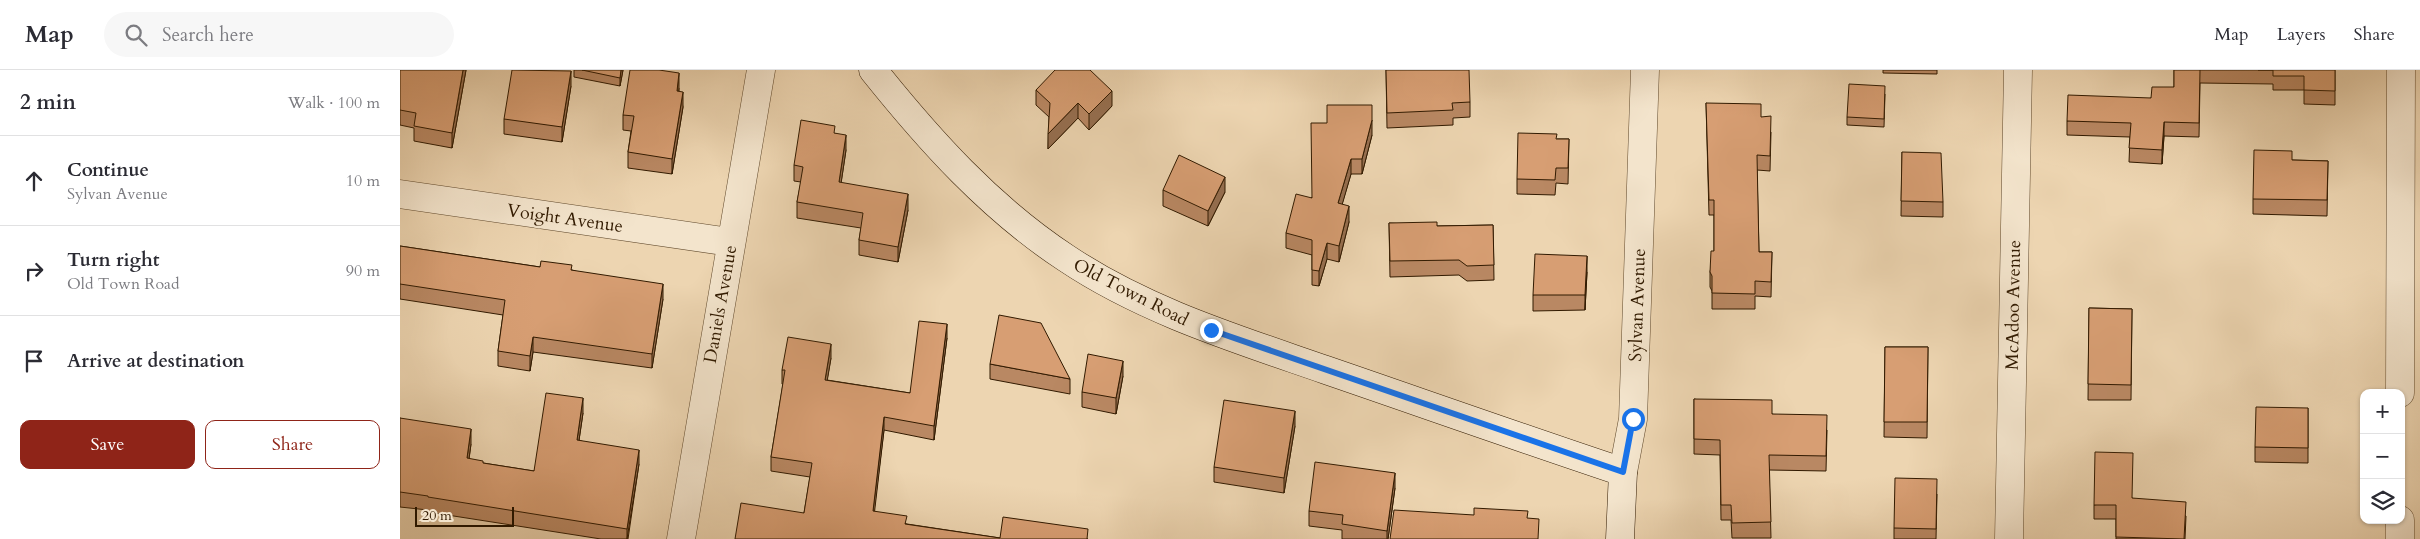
<!DOCTYPE html>
<meta charset="utf-8">
<style>
body{margin:0;font-family:Cardo,serif;background:#f7f7f7;color:#2b2b33}
.controls{position:absolute;right:15px;bottom:15px;display:grid;overflow:hidden;border-radius:10px;box-shadow:0 1px 4px #0004}
.controls button{width:45px;height:45px;display:grid;place-items:center;padding:0;border:0;border-bottom:1px solid #e1e1e2;background:#fff;color:#2b2b33;font:25px sans-serif}
.scale{position:absolute;left:15px;bottom:12px;width:99px;box-sizing:border-box;padding-left:5px;border:2px solid #311a00;border-top:0;font-size:14px;line-height:18px;white-space:nowrap;color:#311a00;-webkit-text-stroke:4px #f3e4cc;paint-order:stroke}
.stop{position:absolute;width:15px;height:15px;margin:-11px;border:4px solid #1a73e8;border-radius:50%;background:#fff}
.stop.end{background:#1a73e8;border-color:#fff;box-shadow:0 1px 5px #0008}
.list{margin:0;padding:0;list-style:none}
h2{display:flex;justify-content:space-between;align-items:center;height:65px;margin:0;padding:0 20px;font-size:21px}
h2 small{font-size:16px;font-weight:400;color:#7c7c81}
.list li{display:grid;grid-template-columns:32px 1fr auto;gap:15px;align-items:center;box-sizing:border-box;height:90px;padding:0 20px;border-top:1px solid #e1e1e2}
.list b{display:block;font-size:19px;white-space:nowrap}
.list p{margin:0;font-size:16px;white-space:nowrap;color:#7c7c81}
.list em{font-size:16px;font-style:normal;color:#7c7c81}
.actions{display:flex;gap:10px;padding:15px 20px}
.actions a{flex:1;padding:11px 0;border:1px solid #8f2418;border-radius:10px;text-align:center;font-size:18px;color:#8f2418}
.actions .main{background:#8f2418;color:#fff}
.icon{flex:none;width:28px;height:28px;fill:none;stroke:currentColor;stroke-width:2;stroke-linecap:round;stroke-linejoin:round}
.map{position:relative;flex:none;width:2020px;height:469px;overflow:hidden}
header{display:flex;align-items:center;gap:30px;box-sizing:border-box;height:70px;padding:0 25px;background:#fff;border-bottom:1px solid #e1e1e2}
header strong{font-size:24px}
nav{display:flex;gap:28px;margin-inline-start:auto;font-size:18px}
.search{width:350px;height:45px;background:#f7f7f7;display:flex;align-items:center;gap:12px;box-sizing:border-box;padding:0 18px;border-radius:28px;color:#7c7c81;font-size:19px}
main{display:flex}
aside{flex:1;background:#fff}
.map>svg:first-child{display:block}
.lines{fill:none;stroke-linecap:round;stroke-linejoin:round}
.minor-casing{stroke:#60492c;stroke-width:29}
.secondary-casing{stroke:#311a00;stroke-width:29}
.minor{stroke:#f3e4cc;stroke-width:28}
.secondary{stroke:#f3e4cc;stroke-width:28}
.wall{fill:#b98863;stroke:#311a00}
.shaded-wall{fill:#966f50;stroke:#311a00}
.building{fill:#d79e73;stroke:#311a00}
.route{stroke:#1a73e8;stroke-width:6}
.labels{text-anchor:middle;stroke-width:4.5;stroke-linejoin:round;paint-order:stroke}
.street-label{font-size:18px;fill:#311a00;stroke:#f3e4cc}
</style>
<header>
<strong>Map</strong>
<div class="search"><svg class="icon" aria-label="search" viewBox="0 0 24 24"><circle cx="10" cy="10" r="6"/><path d="M15 15l6 6"/></svg>Search here</div>
<nav><a>Map</a><a>Layers</a><a>Share</a></nav>
</header>
<main>
<aside>
<h2>2 min<small>Walk · 100 m</small></h2>
<ul class="list">
<li><svg class="icon" aria-label="ahead" viewBox="0 0 24 24"><path d="M12 20V5M6 11l6-6 6 6"/></svg><div><b>Continue</b><p>Sylvan Avenue</p></div><em>10 m</em></li>
<li><svg class="icon" aria-label="right" viewBox="0 0 24 24"><path d="M7 20v-9h11M14 6l5 5-5 5"/></svg><div><b>Turn right</b><p>Old Town Road</p></div><em>90 m</em></li>
<li><svg class="icon" aria-label="arrive" viewBox="0 0 24 24"><path d="M6 21V4h12l-3 4 3 4H6"/></svg><div><b>Arrive at destination</b></div></li>
</ul>
<div class="actions"><a class="main">Save</a><a>Share</a></div>
</aside>
<div class="map">
<svg width="2020" height="469" viewBox="0 0 2020 469">
<rect width="100%" height="100%" fill="#edd5b1"/>
<filter id="stains"><feTurbulence type="fractalNoise" baseFrequency=".004" numOctaves="4"/><feColorMatrix values="0 0 0 0 .2 0 0 0 0 .09 0 0 0 0 .02 0 0 0 .5 -.17"/></filter>
<radialGradient id="worn" r=".72"><stop offset=".6" stop-color="#630" stop-opacity="0"/><stop offset="1" stop-color="#630" stop-opacity=".3"/></radialGradient>
<g class="lines">
<g class="minor-casing">
<path id="minor" d="M0 124 330 172
M2000 323 2001 0
M1223 402 1233 349 1245 0
M281 469 361 0
M1609 469 1618 0
M2000 469V450"/>
</g>
<g class="secondary-casing">
<path id="secondary" d="M473 0C529 70 590 138 666 188 745 241 837 269 926 300 1025 334 1124 369 1223 402L1220 469"/>
</g>
<use href="#minor" class="minor"/>
<use href="#secondary" class="secondary"/>
</g>
<path class="wall" d="M0 0H66L52 78 14 71V58L0 55Z
M174 0H223L220 16 174 7Z
M986 0 1070 32V47L1053 48V55L987 58Z
M1483 0H1537V4L1483 3Z
M1774 0H1935V35L1904 34V20H1873V14L1800 13 1799 67 1764 66 1762 94 1729 92 1730 67 1667 65V51L1751 28 1774 17Z
M171 16 162 72 104 64V49Z
M279 18V21L283 37 272 104 228 98V82L231 61 223 60V45Z
M636 20 712 36 689 60 678 48 648 79 649 47 636 35Z
M1485 24 1484 57 1447 55V47Z
M1306 33 1371 62 1370 101 1357 100 1359 182H1372L1371 227 1355 226V239H1312V221L1310 217V202L1314 181V145H1309Z
M435 63 446 80 441 113 508 140 498 192 459 185V170L461 158 397 148V132L401 112 394 111V95Z
M972 65 962 104H951L942 134 949 152 939 192 927 189 919 216 912 215V185L886 178V163L911 128Z
M1157 69H1169L1168 114 1156 113 1155 125 1117 124V109Z
M1502 82 1543 132V147L1501 146Z
M1892 90 1928 91 1927 146 1853 144V129Z
M763 120 825 122 808 156 763 136Z
M989 153 1037 156 1093 155 1094 210 1067 211 1059 205 990 207Z
M0 176 140 197 172 200 263 229 252 298 133 282 130 301 98 296V281L103 245 0 229Z
M1187 202 1185 240 1133 241V225Z
M1689 238 1732 239 1731 330H1688Z
M547 268 534 370 484 360 474 441 507 454 600 468 688 469H335L404 443 410 407 371 401V387L383 314H382V300L431 288 427 310 510 323Z
M1485 277H1528L1527 368 1484 367Z
M590 294 670 309V324L590 309Z
M723 306 716 344 682 337V322Z
M1294 329 1372 344 1427 360 1426 401 1369 400 1371 468H1332L1331 450H1321L1320 385 1294 384Z
M1908 338V393L1855 392V377Z
M183 343 179 370 239 394 228 469H201L28 442V440L0 437V348L71 374 69 389 83 393 134 401Z
M895 356 884 423 814 412V397Z
M995 418 988 469H942V460L909 456V441Z
M1537 424 1536 469H1494V458Z
M1732 428 1786 446 1785 469H1716V449H1694V435Z"/>
<path class="shaded-wall" d="M63 0H66L52 78V63Z
M221 0H223L220 16V8Z
M171 1V16L162 72V57Z
M279 3V18L277 36V21Z
M712 21V36L689 60V44Z
M283 22V37L272 104V89Z
M678 33V48L648 79V64Z
M972 50V65L962 104V89Z
M1764 52V66L1762 94V80Z
M446 65V80L439 127V112Z
M951 89V104L938 149V133Z
M825 107V122L808 156V141Z
M508 124V140L498 192V177Z
M949 136V152L939 192V176Z
M927 173V189L919 216V201Z
M1187 186V202L1185 240V225Z
M263 214V229L252 298V284Z
M547 254V268L534 370V356Z
M133 267V282L130 301V286Z
M431 274V288L425 324V310Z
M723 291V306L716 344V328Z
M183 328V343L177 384V370Z
M895 341V356L884 423V408Z
M484 347V360L473 455V441Z
M71 359V374L67 403V388Z
M239 380V394L227 469V459Z
M995 403V418L988 469H987V461Z"/>
<path class="building" d="M0 0H63L52 63 14 56 16 43 0 40Z
M112 0 171 1 162 57 104 49Z
M182 0H221L220 8Z
M230 0H259L279 3 277 21 283 22 272 89 228 82 234 46 223 45Z
M655 0H690L712 21 689 44 678 33 648 64 650 33 636 20Z
M986 0H1069L1070 32 1052 33 1053 40 987 43Z
M1774 0H1800L1799 53 1764 52 1762 80 1729 78 1731 53 1667 51 1668 25 1751 28 1752 17H1774Z
M1858 0H1935V21L1904 20V6H1873V0Z
M1449 14 1485 16 1484 49 1447 47Z
M1306 33 1361 34V47L1371 46 1370 86 1357 85 1359 182H1372L1371 212 1355 211V224L1312 223V206L1310 202 1311 181H1314V130H1309Z
M927 35H972V50L962 89H951L938 133 949 136 939 176 927 173 919 201 912 200V170L886 163 896 124 912 128 911 53H927Z
M401 50 435 56 434 63 446 65 439 112 508 124 498 177 459 170 463 143 397 132 403 97 394 95Z
M1118 63 1157 64 1156 69H1169L1168 98H1156L1155 110 1117 109Z
M1854 80 1892 81V90L1928 91 1927 130 1853 129Z
M1502 82 1541 83 1543 132 1501 131Z
M779 85 825 107 808 141 763 120Z
M1037 152V156L1093 155 1094 195 1067 196 1059 190 990 191 989 153Z
M0 176 140 197 141 191 172 195 171 200 263 214 252 284 133 267 130 286 98 281 105 230 0 214Z
M1135 184 1187 186 1185 225H1133Z
M1689 238 1732 239 1731 315 1688 314Z
M599 245 641 253 670 309 590 294Z
M519 251 547 254 534 356 484 347 473 441 507 446 505 454 600 468 603 447 688 459 687 469H335L341 433 404 443 412 393 371 387 385 300H382L388 267 431 274 425 310 510 323Z
M1485 277H1528L1527 352H1484Z
M688 284 723 291 716 328 682 322Z
M146 323 183 328 177 370 239 380 227 459 28 427V426L0 422V348L71 359 67 388 83 391V393L134 401Z
M1294 329 1372 330V344L1427 345 1426 386 1369 385 1371 452 1332 453 1331 435H1321L1320 370 1294 369Z
M824 330 895 341 884 408 814 397Z
M1856 337 1908 338V378L1855 377Z
M1695 382 1733 383 1732 428 1786 432 1784 469 1716 467V435H1694Z
M915 392 995 403 987 461 942 454 943 445 909 441Z
M1495 408 1537 409 1536 459 1494 458Z
M1074 438 1128 441 1127 448 1139 449 1138 469H990L994 440 1074 445Z"/>
<g class="lines">
<path class="route" d="M811 260 1223 402 1233 349"/>
</g>
<g class="labels">
<g class="street-label">
<text transform="translate(165 148) rotate(8)" y="6">Voight Avenue</text>
<text transform="translate(731 222) rotate(27)" y="6">Old Town Road</text>
<text transform="translate(320 234) rotate(-80)" y="6">Daniels Avenue</text>
<text transform="translate(1237 235) rotate(-88)" y="6">Sylvan Avenue</text>
<text transform="translate(1613 235) rotate(-89)" y="6">McAdoo Avenue</text>
</g>
</g>
<rect width="100%" height="100%" filter="url(#stains)"/>
<rect width="100%" height="100%" fill="url(#worn)"/>
</svg>
<div class="controls">
<button>+</button>
<button>−</button>
<button><svg class="icon" aria-label="layers" viewBox="0 0 24 24"><path d="M12 4l9 5-9 5-9-5zM3 14l9 5 9-5"/></svg></button>
</div>
<div class="scale">20 m</div>
<div class="stop" style="left:1233px;top:349px"></div>
<div class="stop end" style="left:811px;top:260px"></div>
</div>
</main>
